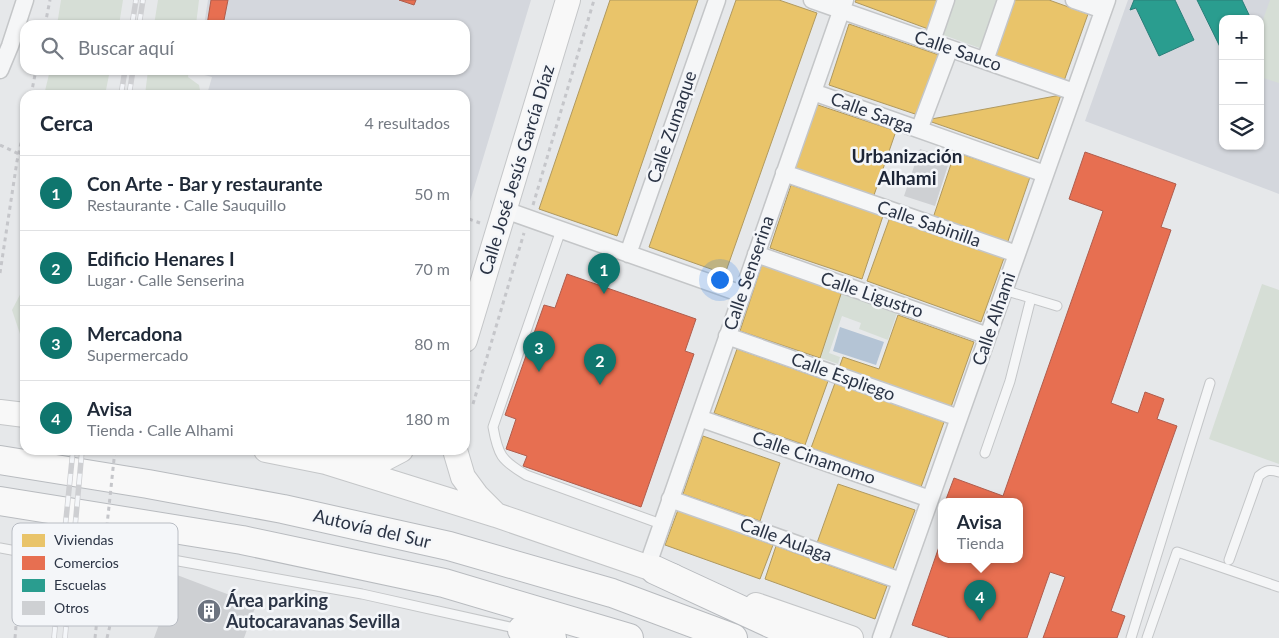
<!DOCTYPE html>
<html lang="es">
<meta charset="utf-8">
<style>
body{margin:0;font-family:Lato,sans-serif;background:#f6f6f7;color:#1f2937}
.controls{position:absolute;right:15px;top:15px;display:grid;overflow:hidden;border-radius:10px;box-shadow:0 1px 4px #0004}
.controls button{width:45px;height:45px;display:grid;place-items:center;padding:0;border:0;border-bottom:1px solid #e0e1e3;background:#fff;color:#1f2937;font:25px sans-serif}
.you{position:absolute;left:719px;top:279px;width:18px;height:18px;margin:-12px;border:4px solid #fff;border-radius:50%;background:#1a73e8;box-shadow:0 0 0 8px #1a73e833}
.badge{display:grid;place-items:center;width:32px;height:32px;border-radius:50%;background:#0f766e;color:#fff;font-size:16px;font-weight:700}
.pin{position:absolute;translate:-50% -41px;filter:drop-shadow(0 1px 2px #0008)}
.pin::after{content:'';position:absolute;top:26px;width:18px;height:15px;background:inherit;clip-path:polygon(0 0,100% 0,50% 100%)}
.popup{position:absolute;left:938px;top:498px;width:85px;height:65px;box-sizing:border-box;display:grid;place-content:center;border-radius:10px;background:#fff;filter:drop-shadow(0 1px 4px #0005);font-size:16px;white-space:nowrap;color:#747a83}
.popup b{font-size:19px;color:#1f2937}
.popup::after{content:'';position:absolute;left:50%;top:100%;margin-left:-10px;border:10px solid transparent;border-top-color:#fff}
.list{margin:0;padding:0;list-style:none}
h2{display:flex;justify-content:space-between;align-items:center;height:65px;margin:0;padding:0 20px;font-size:21px}
h2 small{font-size:16px;font-weight:400;color:#747a83}
.list li{display:grid;grid-template-columns:32px 1fr auto;gap:15px;align-items:center;box-sizing:border-box;height:75px;padding:0 20px;border-top:1px solid #e0e1e3}
.list b{display:block;font-size:19px;white-space:nowrap}
.list p{margin:0;font-size:16px;white-space:nowrap;color:#747a83}
.list em{font-size:16px;font-style:normal;color:#747a83}
.icon{flex:none;width:28px;height:28px;fill:none;stroke:currentColor;stroke-width:2;stroke-linecap:round;stroke-linejoin:round}
.map{position:relative;flex:none;width:1279px;height:638px;overflow:hidden}
.search{position:absolute;background:#fff;box-shadow:0 1px 4px #0004;left:20px;top:20px;width:450px;height:55px;display:flex;align-items:center;gap:12px;box-sizing:border-box;padding:0 18px;border-radius:15px;color:#747a83;font-size:19px}
.panel{position:absolute;background:#fff;box-shadow:0 1px 4px #0004;left:20px;top:90px;width:450px;height:365px;border-radius:15px}
.map>svg:first-child{display:block}
.built{fill:#d4d7dd;fill-rule:evenodd}
.green{fill:#d6ded6}
.water{fill:#b4c4d5}
.homes{fill:#e9c46a;stroke:#b0995f}
.shops{fill:#e76f51;stroke:#af5d4d}
.schools{fill:#2a9d8f;stroke:#2a7e79}
.building{fill:#ced0d3}
.lines{fill:none;stroke-linecap:round;stroke-linejoin:round}
.lane-casing{stroke:#c4c6c8;stroke-width:11}
.street-casing{stroke:#c4c6c8;stroke-width:19}
.secondary-casing{stroke:#c4c6c8;stroke-width:26}
.highway-casing{stroke:#b8bbbf;stroke-width:30}
.path{stroke:#c5c6ca;stroke-width:3;stroke-dasharray:4 4;stroke-linecap:butt}
.lane{stroke:#f5f6f7;stroke-width:9}
.street{stroke:#f5f6f7;stroke-width:16}
.secondary{stroke:#f8f8f8;stroke-width:24}
.highway{stroke:#f8f8f8;stroke-width:28}
.rail-casing{stroke:#cecfd2;stroke-width:5.5}
.rail{stroke:#f4f6f9;stroke-width:4;stroke-dasharray:11;stroke-linecap:butt}
.path-bridge{stroke:#c5c6ca;stroke-width:3;stroke-dasharray:4 4;stroke-linecap:butt}
.labels{text-anchor:middle;stroke-width:5;stroke-linejoin:round;paint-order:stroke}
.street-label{font-size:18px;fill:#2b3445;stroke:#f4f6f9}
.poi-label{font-size:18px;font-weight:bold;fill:#2b3445;stroke:#f4f6f9;text-anchor:start}
.neighbourhood-label{font-size:19px;font-weight:bold;fill:#1d2536;stroke:#f4f6f9}
.key{fill:#f4f6f9;stroke:#b8bcc3;stroke-width:1}
.key-label{font-size:14px;fill:#2b3445}
</style>
<div class="map">
<svg width="1279" height="638" viewBox="0 0 1279 638">
<rect width="100%" height="100%" fill="#e6e8ea"/>
<path class="built" d="M208 0H531L465 218V95H219L208 91 212 77 197 73V70H465V25H204Z
M1128 0H1279V194L1085 121ZM1223 19H1260V146H1223Z"/>
<path class="green" d="M61 0H123L119 25H57Z
M158 0H199L196 25H154Z
M949 0H1002L985 50 938 33Z
M1270 0H1279V83L1260 77V28Z
M50 70H110L105 95H44Z
M148 70H189L188 77 199 85 201 95H145Z
M1262 284 1279 290V464L1209 439Z
M25 285V349L12 310Z
M841 293 897 313 888 340 859 329 861 323 842 316 829 353 840 357 838 364 818 357Z"/>
<path class="water" d="M840 327 884 342 876 365 833 351Z"/>
<path class="homes" d="M610 0H698L617 236 539 209Z
M736 0H779L817 13 725 274 649 247Z
M856 0H941L931 30 855 2Z
M1010 0H1049L1088 14 1064 81 990 54Z
M849 24 939 55 918 115 829 85Z
M1061 95 1038 159 926 120Z
M815 104 896 131 873 198 793 171Z
M955 152 1030 177 1007 244 933 218Z
M791 185 883 216 862 279 770 248Z
M890 217 1004 258 981 322 867 281Z
M762 264 842 291 820 358 740 331Z
M898 315 974 342 951 407 839 368 843 357 879 369Z
M737 349 828 381 805 445 714 413Z
M835 383 944 422 921 487 811 448Z
M703 436 780 463 760 521 683 494Z
M838 484 915 510 893 569 817 543Z
M678 510 773 545 760 579 665 545Z
M776 546 887 586 875 619 765 579Z"/>
<path class="shops" d="M211 0H228L223 25H207Z
M399 0H416L414 5Z
M1085 152 1176 184 1161 227 1171 230 1111 403 1138 413 1145 392 1164 399 1157 419 1177 426 1111 611 1125 616 1117 638H1043L1065 577 1050 572 1027 638H950L912 625 941 541V560H1019V502H945L954 478 1003 496 1103 211 1069 199Z
M567 274 696 319 685 351 694 354 641 507 523 466 527 456 506 449 516 419 505 415 544 305 555 308Z"/>
<path class="schools" d="M1134 0H1175L1194 40 1159 56 1136 8 1130 10Z
M1197 0H1242L1251 19H1223V53Z"/>
<path class="building" d="M920 149 950 159 935 206 904 196Z
M177 575 256 605 244 638H154Z"/>
<g class="lines">
<g class="lane-casing">
<path id="lane" d="M561 230 493 427C498 455 501 460 526 475L661 524
M1004 290 1057 306
M985 453 1010 381 1031 298
M0 548 71 561 148 558 173 560 362 594 519 629
M1229 560 1259 476C1266 470 1270 469 1279 472
M1131 638 1210 383
M1147 638 1177 552 1279 587"/>
</g>
<g class="street-casing">
<path id="street" d="M812 0 1074 92
M1074 0 1103 10
M934 35 946 0
M987 55 1006 0
M0 70 10 46 25 0
M813 92 1045 174
M922 122 948 53
M784 173 1017 254
M505 210 742 294
M628 254 717 0
M756 254 988 336
M727 336 959 418
M699 418 930 499
M670 499 901 581
M647 567 845 0
M881 638 1107 0"/>
</g>
<g class="secondary-casing">
<path id="secondary" d="M465 340 568 0
M0 412 25 415
M266 450 326 462 496 515 673 576
M455 450 463 477 477 496 495 514
M349 462H378L401 450
M756 605 851 638"/>
</g>
<g class="highway-casing">
<path id="highway" d="M0 460 148 484 283 509 449 546 612 593 733 638
M0 501 242 540 444 583 629 638
M655 570 802 638
M522 630 552 638"/>
</g>
<path class="path" d="M45 25 50 0
M31 95 36 70
M0 145 19 154
M533 205 594 0
M469 219 480 223
M0 273 17 161 25 125
M473 404 524 233
M15 638 21 563
M107 638 123 571"/>
<use href="#lane" class="lane"/>
<use href="#street" class="street"/>
<use href="#secondary" class="secondary"/>
<use href="#highway" class="highway"/>
<g class="rail-casing">
<path id="rail" d="M132 25 136 0
M139 25 143 0
M121 95 125 70
M129 95 133 70
M54 638 73 450
M65 638 82 450"/>
</g>
<use href="#rail" class="rail"/>
<path class="path-bridge" d="M95 638 115 450"/>
</g>
<defs>
<g id="building-disc" transform="scale(1.25)"><circle r="9.5" fill="#6c737f" stroke="#f4f6f9"/><path d="M-4-6H4V6H1V3H-1V6H-4ZM-2.5-4.3h1.7v1.8h-1.7ZM.8-4.3h1.7v1.8H.8ZM-2.5-1h1.7V.8h-1.7ZM.8-1h1.7V.8H.8Z" fill="#fff"/></g>
</defs>
<g fill-rule="evenodd">
<use href="#building-disc" x="209" y="611"/>
</g>
<g class="labels">
<g class="street-label">
<text transform="translate(958 51) rotate(19)" y="6">Calle Sauco</text>
<text transform="translate(872 113) rotate(20)" y="6">Calle Sarga</text>
<text transform="translate(672 127) rotate(-71)" y="6">Calle Zumaque</text>
<text transform="translate(517 170) rotate(-73)" y="6">Calle José Jesús García Díaz</text>
<text transform="translate(929 224) rotate(19)" y="6">Calle Sabinilla</text>
<text transform="translate(749 273) rotate(-71)" y="6">Calle Senserina</text>
<text transform="translate(872 295) rotate(19)" y="6">Calle Ligustro</text>
<text transform="translate(994 319) rotate(-71)" y="6">Calle Alhami</text>
<text transform="translate(843 377) rotate(20)" y="6">Calle Espliego</text>
<text transform="translate(814 458) rotate(19)" y="6">Calle Cinamomo</text>
<text transform="translate(372 529) rotate(13)" y="6">Autovía del Sur</text>
<text transform="translate(786 540) rotate(20)" y="6">Calle Aulaga</text>
</g>
<g class="poi-label">
<text x="226" y="607">Área parking<tspan x="226" dy="21">Autocaravanas Sevilla</tspan></text>
</g>
<g class="neighbourhood-label">
<text x="907" y="163">Urbanización<tspan x="907" dy="22">Alhami</tspan></text>
</g>
</g>
<rect x="12" y="523" width="166" height="103" rx="8" class="key"/>
<rect x="22" y="534" width="23" height="13" fill="#e9c46a"/>
<rect x="22" y="556" width="23" height="14" fill="#e76f51"/>
<rect x="22" y="579" width="23" height="13" fill="#2a9d8f"/>
<rect x="22" y="601" width="23" height="14" fill="#ced0d3"/>
<g class="key-label">
<text x="54" y="545">Viviendas</text>
<text x="54" y="568">Comercios</text>
<text x="54" y="590">Escuelas</text>
<text x="54" y="613">Otros</text>
</g>
</svg>
<div class="controls">
<button>+</button>
<button>−</button>
<button><svg class="icon" aria-label="layers" viewBox="0 0 24 24"><path d="M12 4l9 5-9 5-9-5zM3 14l9 5 9-5"/></svg></button>
</div>
<div class="you"></div>
<div class="pin badge" style="left:604px;top:294px">1</div>
<div class="pin badge" style="left:600px;top:385px">2</div>
<div class="pin badge" style="left:539px;top:372px">3</div>
<div class="pin badge" style="left:980px;top:621px">4</div>
<div class="popup"><b>Avisa</b>Tienda</div>
<div class="search"><svg class="icon" aria-label="search" viewBox="0 0 24 24"><circle cx="10" cy="10" r="6"/><path d="M15 15l6 6"/></svg>Buscar aquí</div>
<section class="panel">
<h2>Cerca<small>4 resultados</small></h2>
<ul class="list">
<li><span class="badge">1</span><div><b>Con Arte - Bar y restaurante</b><p>Restaurante · Calle Sauquillo</p></div><em>50 m</em></li>
<li><span class="badge">2</span><div><b>Edificio Henares I</b><p>Lugar · Calle Senserina</p></div><em>70 m</em></li>
<li><span class="badge">3</span><div><b>Mercadona</b><p>Supermercado</p></div><em>80 m</em></li>
<li><span class="badge">4</span><div><b>Avisa</b><p>Tienda · Calle Alhami</p></div><em>180 m</em></li>
</ul>
</section>
</div>
